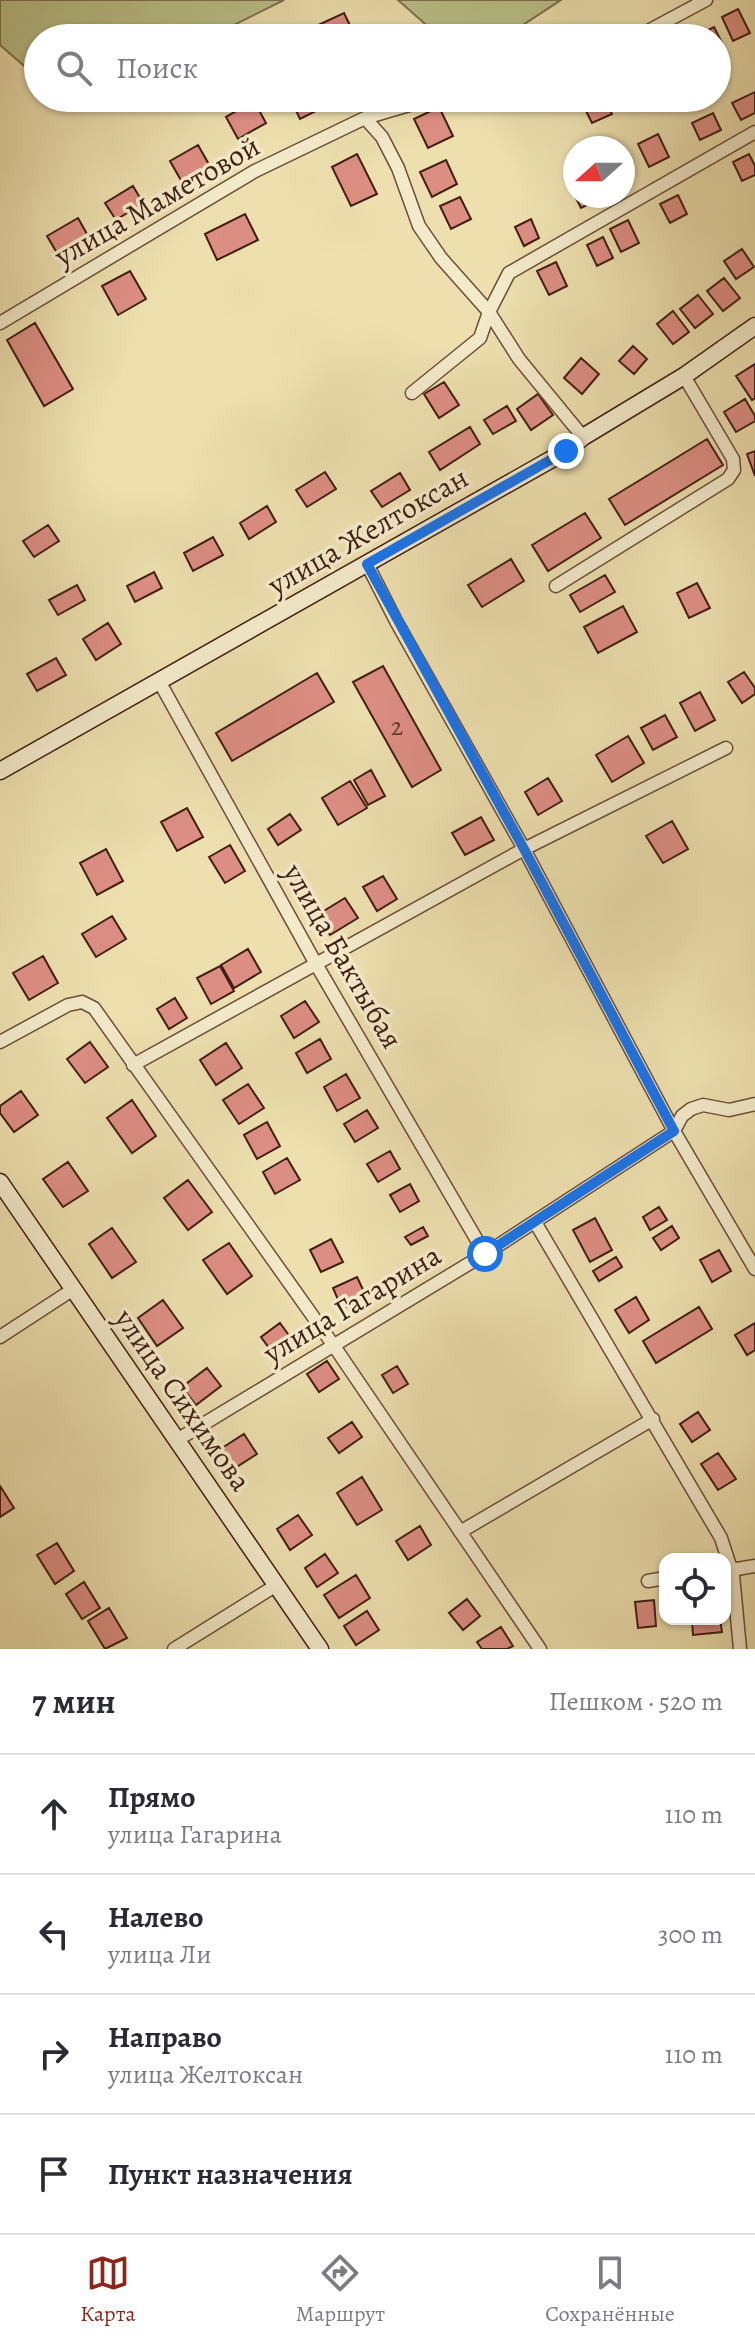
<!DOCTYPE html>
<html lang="ru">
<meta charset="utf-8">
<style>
body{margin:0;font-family:Alegreya,serif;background:#f7f7f7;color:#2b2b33}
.controls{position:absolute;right:24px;bottom:24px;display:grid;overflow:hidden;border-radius:16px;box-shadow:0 2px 6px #0004}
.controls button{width:72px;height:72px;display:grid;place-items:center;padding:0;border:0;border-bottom:2px solid #e1e1e2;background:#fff;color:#2b2b33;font:40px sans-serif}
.compass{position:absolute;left:563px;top:136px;width:72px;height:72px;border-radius:50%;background:#fff;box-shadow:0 2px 6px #0004;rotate:249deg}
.stop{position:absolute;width:24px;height:24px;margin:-18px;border:6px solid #1a73e8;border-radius:50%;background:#fff}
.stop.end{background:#1a73e8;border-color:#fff;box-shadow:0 2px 8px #0008}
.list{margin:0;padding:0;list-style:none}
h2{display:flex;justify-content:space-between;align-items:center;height:104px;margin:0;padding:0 32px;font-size:34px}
h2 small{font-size:26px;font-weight:400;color:#7c7c81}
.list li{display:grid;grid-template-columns:52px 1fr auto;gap:24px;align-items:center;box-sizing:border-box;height:120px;padding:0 32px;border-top:2px solid #e1e1e2}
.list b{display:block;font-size:30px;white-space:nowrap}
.list p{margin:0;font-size:26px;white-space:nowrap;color:#7c7c81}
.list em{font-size:26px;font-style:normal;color:#7c7c81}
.icon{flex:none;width:44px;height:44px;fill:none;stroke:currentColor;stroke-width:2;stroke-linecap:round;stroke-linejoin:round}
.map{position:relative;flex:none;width:755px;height:1649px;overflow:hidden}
.search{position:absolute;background:#fff;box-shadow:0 2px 6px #0004;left:24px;right:24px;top:24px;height:88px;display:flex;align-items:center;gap:20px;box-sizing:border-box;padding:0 28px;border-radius:44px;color:#7c7c81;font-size:30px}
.sheet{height:584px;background:#fff}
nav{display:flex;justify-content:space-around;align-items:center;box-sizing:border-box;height:112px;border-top:2px solid #e1e1e2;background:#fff;font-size:22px;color:#7c7c81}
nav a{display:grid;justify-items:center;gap:4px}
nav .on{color:#8f2418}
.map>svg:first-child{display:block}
.green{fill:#bac189;stroke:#7d704e;stroke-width:2}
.building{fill:#dd8e83;stroke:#401e12;stroke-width:2}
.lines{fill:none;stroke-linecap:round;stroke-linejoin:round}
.street-casing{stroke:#6b4e39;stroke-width:15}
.secondary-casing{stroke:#401e12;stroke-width:19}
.street{stroke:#f3eaca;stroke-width:12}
.secondary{stroke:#f3eaca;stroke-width:16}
.route{stroke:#1a73e8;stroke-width:10}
.labels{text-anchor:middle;stroke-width:7;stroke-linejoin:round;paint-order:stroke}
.number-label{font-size:26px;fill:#673a2e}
.street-label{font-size:30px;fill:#401e12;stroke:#f3eaca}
</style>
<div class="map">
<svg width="755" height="1649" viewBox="0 0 755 1649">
<rect width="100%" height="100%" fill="#eddfae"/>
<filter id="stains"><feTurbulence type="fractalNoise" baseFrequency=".0025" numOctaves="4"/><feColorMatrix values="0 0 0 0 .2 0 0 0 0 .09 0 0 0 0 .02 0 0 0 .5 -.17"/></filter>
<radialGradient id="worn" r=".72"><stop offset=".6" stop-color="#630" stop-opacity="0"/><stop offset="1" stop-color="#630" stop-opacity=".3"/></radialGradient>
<path class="green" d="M0 0H284L208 38H38V78L0 45Z
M398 0H561L503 38H441Z"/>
<path class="building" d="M738 9 750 33 733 41 722 17Z
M344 13 356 38H322L316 26Z
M714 27 725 49 717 52V38H697L696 36Z
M755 92V113L741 120 732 103Z
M290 98H327L330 104 300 119Z
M583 98H604L612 114 592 123 580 99Z
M254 101 266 123 238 139 226 117Z
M439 107 453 136 428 148 414 119Z
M713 113 721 130 700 140 692 123Z
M658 134 669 157 649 167 638 144Z
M198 145 211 168 183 184 170 161Z
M357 154 377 194 351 206 332 167Z
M749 154 755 166V175L742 181 733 162Z
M446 160 457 184 432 197 420 172Z
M133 186 143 203 116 220 105 203Z
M678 195 687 214 670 223 660 204Z
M575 196H604V197L581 208Z
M460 197 471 219 451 229 440 206Z
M245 214 258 240 217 260 205 234Z
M78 218 91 241 60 258 47 236Z
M531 219 539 238 524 246 515 227Z
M628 220 639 243 621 252 610 229Z
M603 237 613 258 597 266 587 245Z
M742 249 754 267 736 279 724 261Z
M556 262 567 286 549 295 537 271Z
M130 271 146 299 118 315 102 286Z
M724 278 740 298 723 311 707 291Z
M698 295 713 314 695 328 680 309Z
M673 311 689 332 673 344 657 324Z
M35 323 73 389 44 406 7 340Z
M633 346 647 359 634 374 619 361Z
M581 358 599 374 582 394 564 378Z
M755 364V398L752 400 736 376Z
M444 382 459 405 439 418 424 394Z
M538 394 553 415 531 430 517 409Z
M745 399 755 416V421L736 432 724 412Z
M507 406 516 421 493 434 484 420Z
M470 427 480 444 440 470 429 452Z
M707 439 723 465 625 525 609 499Z
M755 451V476L747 454Z
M325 472 336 489 307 507 296 490Z
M400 473 410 490 382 507 371 491Z
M267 506 276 522 249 539 240 523Z
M585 513 601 538 548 571 532 545Z
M48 525 59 541 34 557 23 541Z
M213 537 223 555 193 571 184 553Z
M511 559 524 581 482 607 468 585Z
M154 572 162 588 135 602 127 586Z
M605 575 615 592 580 612 570 595Z
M697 583 710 608 689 618 677 593Z
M77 585 85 600 58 615 49 600Z
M623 606 637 632 598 653 584 627Z
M108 623 121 644 96 660 83 639Z
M56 658 66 675 37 691 27 674Z
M383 666 441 770 412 787 353 682Z
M744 672 755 688V694L742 703 728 682Z
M317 673 334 702 232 761 216 733Z
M700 692 715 720 695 731 680 703Z
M665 715 677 737 653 750 641 728Z
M628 736 644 763 612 782 596 755Z
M371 770 385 796 368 805 354 780Z
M548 778 562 801 538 815 525 792Z
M350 781 367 808 338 825 322 798Z
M187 808 203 837 177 851 161 822Z
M290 814 301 830 278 845 268 829Z
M481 817 494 840 465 855 452 833Z
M672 821 688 849 663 863 646 836Z
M230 845 245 871 225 883 209 857Z
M106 849 123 881 97 895 80 863Z
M383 876 397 899 377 911 363 887Z
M345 898 358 918 330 935 317 915Z
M112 916 126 939 96 957 82 934Z
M248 949 261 972 234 988 221 965Z
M43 956 58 983 29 1000 13 973Z
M220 966 234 991 211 1004 197 978Z
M175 998 187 1018 169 1029 157 1009Z
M305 1001 319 1022 294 1038 281 1016Z
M320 1039 331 1059 307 1073 296 1053Z
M90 1042 108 1067 85 1083 67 1059Z
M226 1043 242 1068 216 1085 200 1060Z
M346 1074 360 1098 337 1111 324 1087Z
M248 1084 264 1108 239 1124 223 1100Z
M21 1091 38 1115 14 1132 0 1113V1106Z
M132 1100 156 1136 132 1153 107 1118Z
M367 1110 378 1128 355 1142 344 1124Z
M267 1122 280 1146 257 1159 244 1135Z
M390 1151 400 1169 378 1182 367 1164Z
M287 1158 300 1180 275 1194 263 1172Z
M68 1162 88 1191 63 1207 43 1179Z
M188 1180 212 1212 188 1230 164 1198Z
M410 1184 419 1201 400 1212 390 1195Z
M659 1207 667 1220 650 1230 643 1217Z
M595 1218 612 1250 590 1262 573 1230Z
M672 1226 679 1238 661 1250 653 1238Z
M423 1227 428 1236 411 1245 405 1237Z
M112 1228 136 1262 112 1278 89 1244Z
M331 1239 343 1262 321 1272 310 1250Z
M229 1243 252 1276 227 1294 203 1260Z
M719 1250 731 1271 712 1282 700 1260Z
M616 1257 622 1267 599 1281 593 1271Z
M357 1277 367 1298 342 1309 333 1288Z
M636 1297 649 1320 629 1333 615 1310Z
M163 1300 183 1328 157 1346 138 1318Z
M699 1307 712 1329 656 1363 643 1341Z
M280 1323 296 1345 277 1359 261 1337Z
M755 1323V1350L747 1355 735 1335Z
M327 1361 339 1379 319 1392 307 1374Z
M397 1366 408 1384 393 1393 382 1375Z
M207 1368 221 1386 196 1405 182 1387Z
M698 1412 710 1430 692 1442 680 1424Z
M352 1422 362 1437 339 1453 328 1438Z
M244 1434 257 1454 235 1468 222 1448Z
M718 1453 736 1479 718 1490 701 1464Z
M362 1477 382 1510 357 1525 337 1493Z
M0 1486 14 1508 0 1517Z
M298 1515 312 1535 290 1550 277 1529Z
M420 1526 431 1545 408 1560 396 1541Z
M57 1543 74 1571 55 1584 37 1555Z
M325 1554 338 1573 317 1587 305 1568Z
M356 1575 370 1598 339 1618 324 1595Z
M84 1582 100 1608 82 1619 66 1594Z
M467 1599 480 1616 463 1630 449 1613Z
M654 1600 656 1626 638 1628 635 1602Z
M109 1608 127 1638 105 1649 88 1621Z
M367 1611 379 1630 356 1645 344 1626Z
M692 1619H720L722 1632 693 1635Z
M501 1627 513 1646 507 1649H482L477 1642Z"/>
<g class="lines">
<g class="street-casing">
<path id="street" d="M635 38 706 0
M365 118 382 137 398 168 419 226 441 258 489 312 519 359 583 437
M0 323 255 171 365 118 433 98
M412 393 480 338 489 312 509 273 755 132
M367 564 396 621 524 849 674 1131 755 1269
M556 586 728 479 734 470 733 459 684 376
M159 681 316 964 485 1254
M0 1042 68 1005 82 1002 94 1008 334 1346 540 1649
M133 1065 524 849 726 748
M535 1222 721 1538 733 1575 740 1649
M0 1337 72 1290
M177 1440 485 1254 674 1131 682 1116 691 1109 703 1105 729 1110 755 1104
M460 1532 653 1419
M725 1571 755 1566
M648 1581 665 1578
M174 1649 275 1586"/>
</g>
<g class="secondary-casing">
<path id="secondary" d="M0 771 566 451 583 437 684 376 755 326
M0 1182 320 1649"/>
</g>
<use href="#street" class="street"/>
<use href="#secondary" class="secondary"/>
</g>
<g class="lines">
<path class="route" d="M485 1254 674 1131 524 849 367 564 566 451"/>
</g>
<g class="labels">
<g class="number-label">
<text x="397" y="735">2</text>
</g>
<g class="street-label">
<text transform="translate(157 201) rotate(-30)" y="10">улица Маметовой</text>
<text transform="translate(368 531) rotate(-30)" y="10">улица Желтоксан</text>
<text transform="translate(343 956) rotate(60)" y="10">улица Бактыбая</text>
<text transform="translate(352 1304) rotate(-31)" y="10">улица Гагарина</text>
<text transform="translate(183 1400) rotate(55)" y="10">улица Сихимова</text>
</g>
</g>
<rect width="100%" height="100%" filter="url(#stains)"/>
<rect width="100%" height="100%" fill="url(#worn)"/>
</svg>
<div class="controls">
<button><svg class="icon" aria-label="locate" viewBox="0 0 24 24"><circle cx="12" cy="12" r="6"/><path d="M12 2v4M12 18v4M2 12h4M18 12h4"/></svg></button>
</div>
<svg class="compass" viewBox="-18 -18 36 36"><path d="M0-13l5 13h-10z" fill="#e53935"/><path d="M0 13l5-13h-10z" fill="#7c7c81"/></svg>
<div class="stop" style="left:485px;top:1254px"></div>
<div class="stop end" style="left:566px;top:451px"></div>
<div class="search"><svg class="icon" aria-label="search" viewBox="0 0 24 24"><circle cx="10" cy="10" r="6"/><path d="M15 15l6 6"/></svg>Поиск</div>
</div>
<section class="sheet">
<h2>7 мин<small>Пешком · 520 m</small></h2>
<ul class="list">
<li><svg class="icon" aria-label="ahead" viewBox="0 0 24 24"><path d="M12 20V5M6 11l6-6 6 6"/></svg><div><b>Прямо</b><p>улица Гагарина</p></div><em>110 m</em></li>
<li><svg class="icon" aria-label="left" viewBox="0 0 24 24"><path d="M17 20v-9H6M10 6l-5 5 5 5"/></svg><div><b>Налево</b><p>улица Ли</p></div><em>300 m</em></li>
<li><svg class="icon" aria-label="right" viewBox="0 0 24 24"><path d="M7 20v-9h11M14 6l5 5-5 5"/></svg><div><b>Направо</b><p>улица Желтоксан</p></div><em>110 m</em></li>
<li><svg class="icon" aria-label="arrive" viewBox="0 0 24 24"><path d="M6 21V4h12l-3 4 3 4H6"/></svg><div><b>Пункт назначения</b></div></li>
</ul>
</section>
<nav>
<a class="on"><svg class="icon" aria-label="map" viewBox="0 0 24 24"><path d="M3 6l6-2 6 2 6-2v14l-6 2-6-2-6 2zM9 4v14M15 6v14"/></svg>Карта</a>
<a><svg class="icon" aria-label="directions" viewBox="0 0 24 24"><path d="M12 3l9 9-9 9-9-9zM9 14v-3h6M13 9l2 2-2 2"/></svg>Маршрут</a>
<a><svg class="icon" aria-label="saved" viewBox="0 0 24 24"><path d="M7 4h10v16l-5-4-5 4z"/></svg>Сохранённые</a>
</nav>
